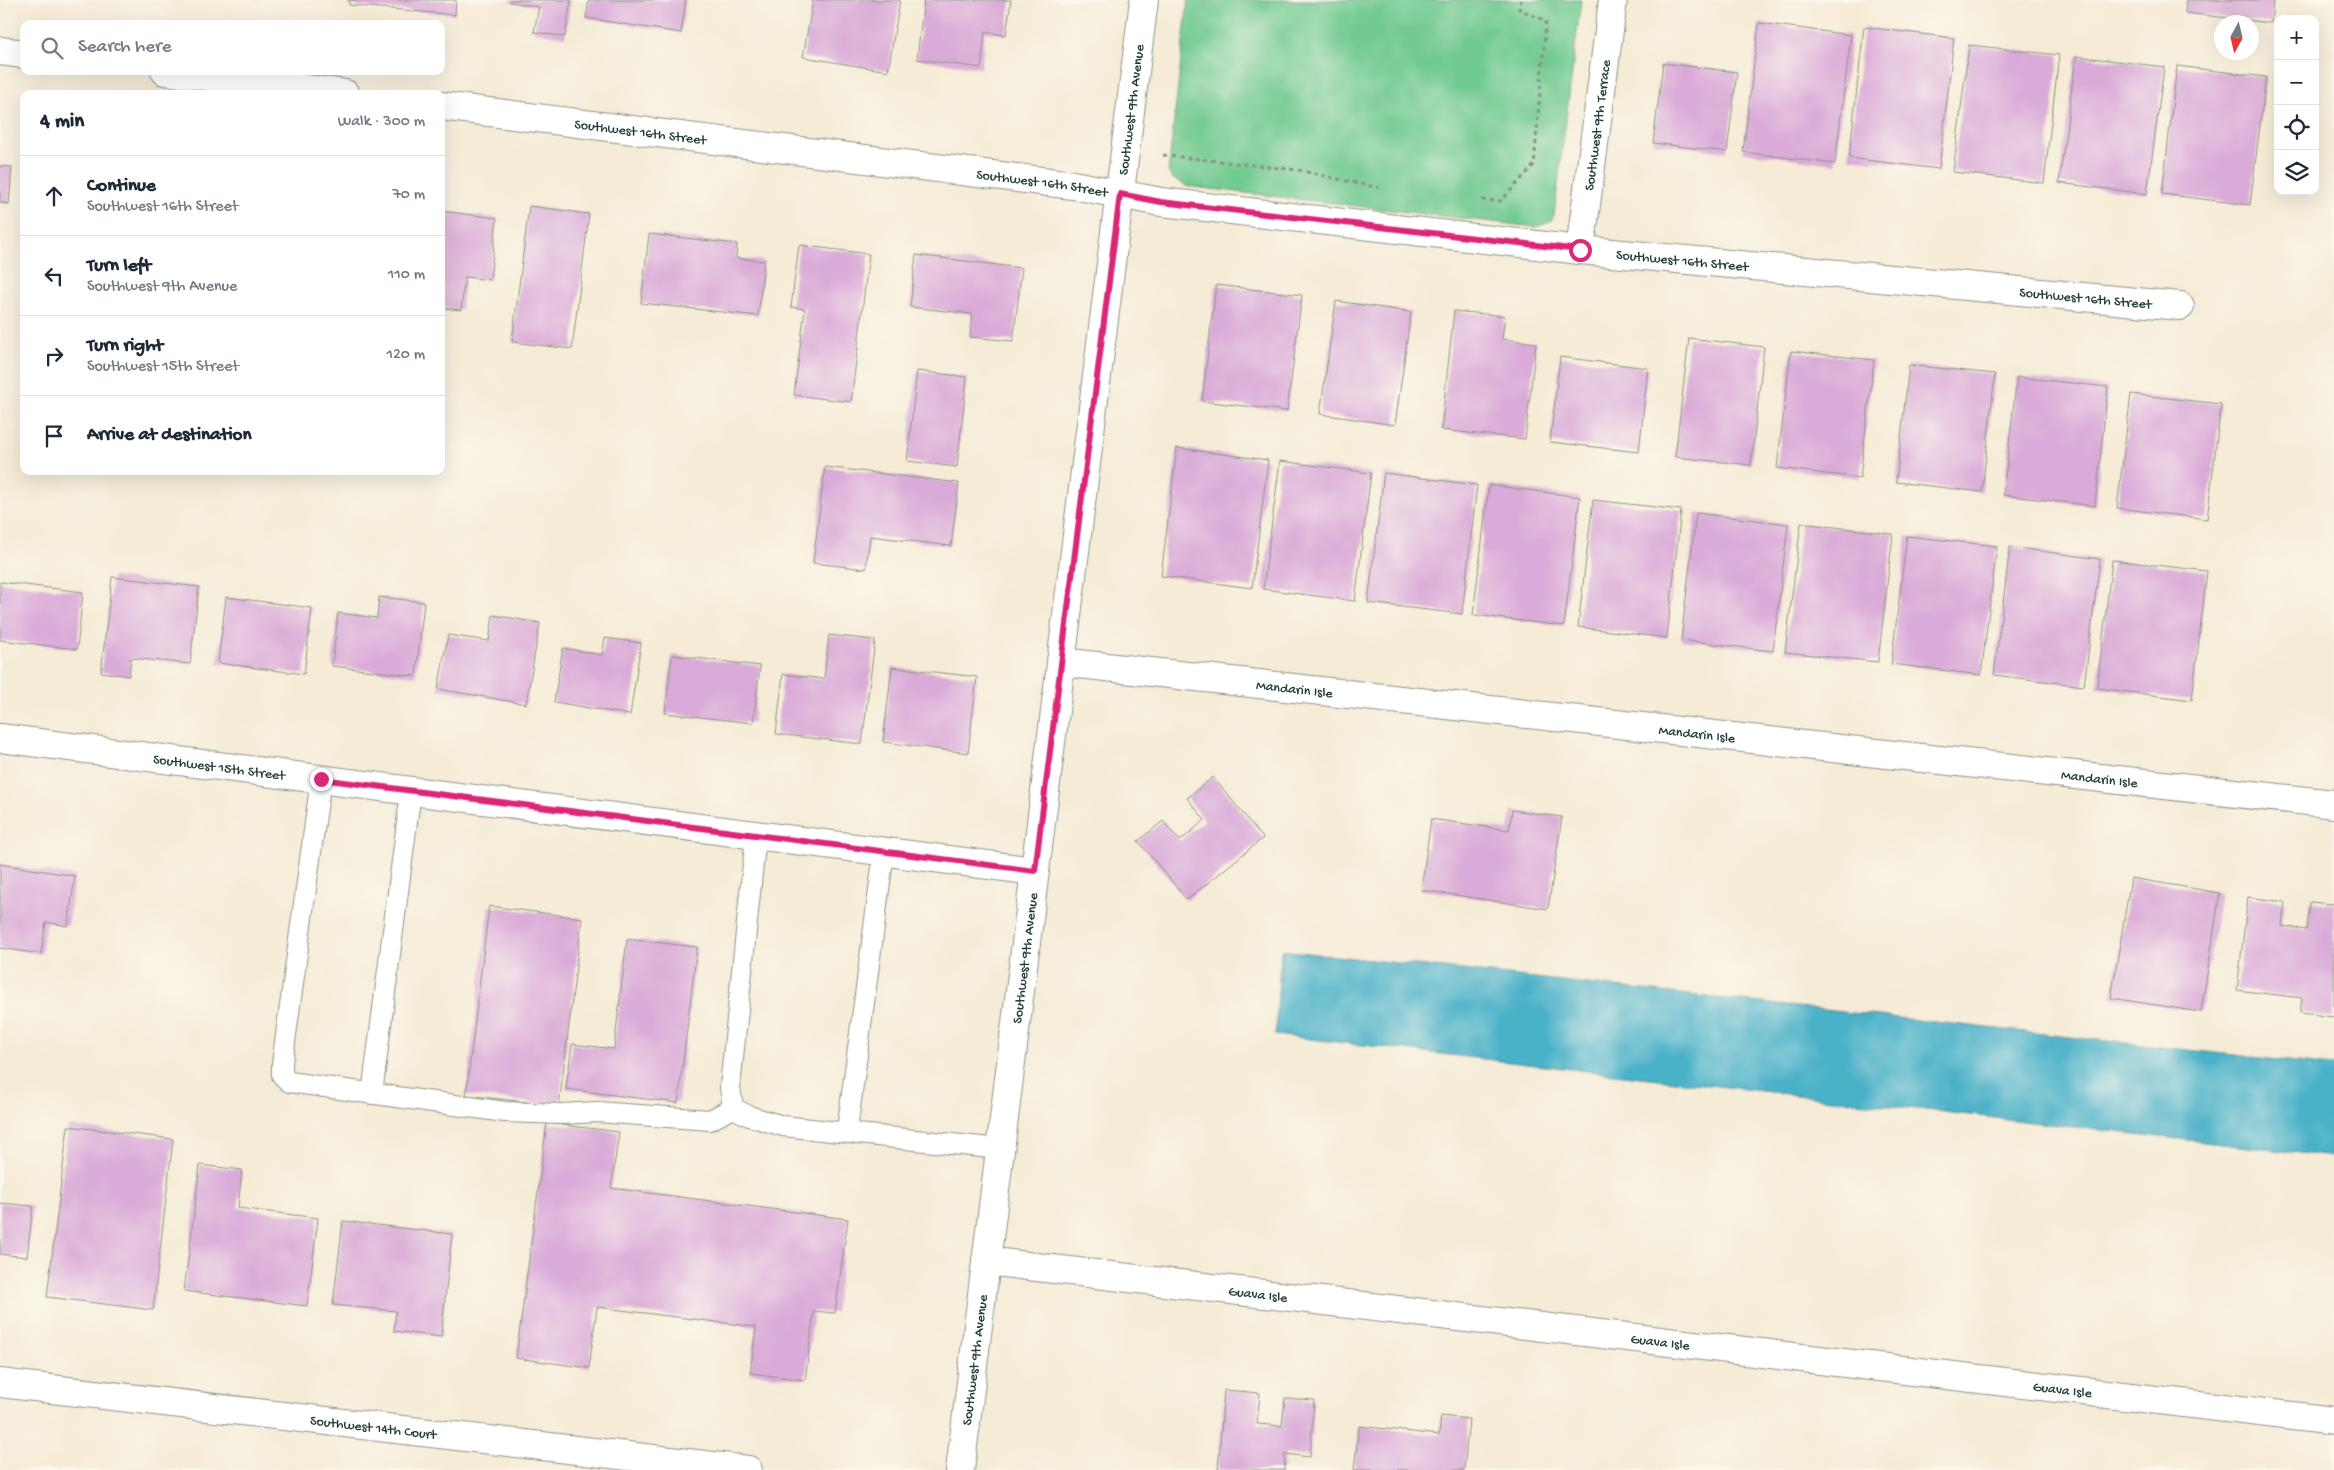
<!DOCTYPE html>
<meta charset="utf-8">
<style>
body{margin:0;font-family:"Gochi Hand",sans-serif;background:#f2f2f3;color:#1f2937}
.controls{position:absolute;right:15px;top:15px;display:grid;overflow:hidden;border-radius:10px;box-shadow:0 5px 20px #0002}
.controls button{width:45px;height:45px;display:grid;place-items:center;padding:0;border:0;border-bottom:1px solid #e0e1e3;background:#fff;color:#1f2937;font:25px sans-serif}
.compass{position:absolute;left:2214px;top:15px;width:45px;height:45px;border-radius:50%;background:#fff;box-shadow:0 5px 20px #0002;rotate:188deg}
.stop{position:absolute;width:15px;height:15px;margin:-11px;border:4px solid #db2777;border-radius:50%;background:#fff}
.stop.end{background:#db2777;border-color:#fff;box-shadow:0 1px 5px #0008}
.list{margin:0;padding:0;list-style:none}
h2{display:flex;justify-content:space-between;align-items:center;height:65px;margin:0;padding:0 20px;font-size:21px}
h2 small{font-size:16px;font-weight:400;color:#747a83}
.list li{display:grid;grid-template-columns:32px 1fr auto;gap:15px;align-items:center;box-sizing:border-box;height:80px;padding:0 20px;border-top:1px solid #e0e1e3}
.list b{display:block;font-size:19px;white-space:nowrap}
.list p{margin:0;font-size:16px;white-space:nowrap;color:#747a83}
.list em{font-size:16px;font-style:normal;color:#747a83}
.icon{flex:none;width:28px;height:28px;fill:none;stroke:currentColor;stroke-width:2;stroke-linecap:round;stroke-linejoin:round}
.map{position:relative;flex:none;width:2334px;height:1470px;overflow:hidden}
.search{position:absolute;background:#fff;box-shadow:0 5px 20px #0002;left:20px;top:20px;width:425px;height:55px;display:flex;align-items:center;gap:12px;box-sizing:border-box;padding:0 18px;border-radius:10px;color:#747a83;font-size:19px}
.panel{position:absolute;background:#fff;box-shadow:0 5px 20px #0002;left:20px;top:90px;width:425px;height:385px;border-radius:10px}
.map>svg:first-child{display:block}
.green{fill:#71ca90;stroke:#488462}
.water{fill:#49b1c8;stroke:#34777e}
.building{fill:#daaad8}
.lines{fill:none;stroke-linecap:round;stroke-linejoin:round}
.service-casing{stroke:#8a9485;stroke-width:22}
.minor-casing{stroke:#8a9485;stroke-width:30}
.path{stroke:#8a9485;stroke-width:3;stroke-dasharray:4 4;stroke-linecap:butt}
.service{stroke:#fff;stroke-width:20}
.minor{stroke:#fff;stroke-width:28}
.route{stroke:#db2777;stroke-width:6}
.labels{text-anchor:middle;stroke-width:4.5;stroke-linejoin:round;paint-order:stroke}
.street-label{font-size:14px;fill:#1f3d34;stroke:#fbf7ec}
</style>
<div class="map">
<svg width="2334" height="1470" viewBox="0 0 2334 1470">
<rect width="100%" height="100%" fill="#fbf7ec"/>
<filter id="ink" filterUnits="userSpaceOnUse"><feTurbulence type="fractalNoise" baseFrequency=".02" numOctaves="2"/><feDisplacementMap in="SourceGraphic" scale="10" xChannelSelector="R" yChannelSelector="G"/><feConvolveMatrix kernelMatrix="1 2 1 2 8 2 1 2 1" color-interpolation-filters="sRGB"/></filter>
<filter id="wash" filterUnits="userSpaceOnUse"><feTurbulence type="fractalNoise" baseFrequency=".0096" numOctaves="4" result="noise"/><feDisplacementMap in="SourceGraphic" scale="20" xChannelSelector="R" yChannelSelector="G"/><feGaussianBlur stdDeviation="1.12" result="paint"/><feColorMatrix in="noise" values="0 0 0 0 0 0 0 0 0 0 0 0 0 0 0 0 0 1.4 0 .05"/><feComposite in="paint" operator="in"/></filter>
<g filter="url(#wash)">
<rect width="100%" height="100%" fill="#f5ebd6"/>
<path class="green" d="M1188 0H1581L1554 215 1550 222 1535 227 1186 186 1172 178 1168 172Z"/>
<path class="water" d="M1281 950 2334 1066V1157L1275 1035Z"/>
<g id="blocks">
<path class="building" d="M349 0H456L455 15 349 5Z
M510 0H571L565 37 534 32 539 7 510 2Z
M589 0H686L681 33 586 18Z
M813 0H900L888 71 803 57Z
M924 0H1011L1006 35 985 32 981 68 917 59Z
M2186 0H2273L2271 23 2185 13Z
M1759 23 1851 35 1835 164 1743 152Z
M1864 27 1954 38 1939 169 1849 158Z
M1969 45 2059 55 2044 183 1953 172Z
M2076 56 2164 67 2147 194 2059 183Z
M1663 63 1737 72 1727 152 1653 143Z
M2177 66 2266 77 2250 205 2162 194Z
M0 166 12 167 9 204 0 203Z
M529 206 589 214 572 349 512 342Z
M441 211 497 218 490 280 465 277 461 310 441 308Z
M649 234 737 244 736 258 764 261 758 316 641 303Z
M799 245 869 254 851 402 794 395 805 309 791 307Z
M916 255 1022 268 1013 341 970 337 972 314 910 307Z
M1216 285 1302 295 1287 411 1202 401Z
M1336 301 1411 312 1395 425 1320 414Z
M1454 311 1505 316 1502 339 1536 343 1525 439 1441 430Z
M1689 338 1764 347 1751 465 1675 457Z
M1791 351 1874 360 1860 478 1777 468Z
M1560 357 1648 368 1639 452 1550 442Z
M1909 365 1995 374 1982 492 1896 482Z
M917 371 967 377 957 467 907 461Z
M2017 377 2108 387 2095 506 2003 495Z
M2131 394 2221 404 2207 519 2117 508Z
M1177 448 1268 460 1252 588 1161 576Z
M1280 461 1371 473 1355 601 1263 589Z
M825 467 959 483 951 546 870 536 866 569 813 563Z
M1384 473 1477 485 1462 614 1368 603Z
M1489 485 1580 497 1564 626 1473 615Z
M1593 500 1681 510 1667 638 1578 627Z
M1696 513 1788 524 1773 651 1681 640Z
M1801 523 1893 534 1878 662 1785 652Z
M1907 536 1997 546 1981 675 1891 664Z
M2010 547 2100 559 2084 686 1994 675Z
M2112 560 2207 571 2192 700 2097 688Z
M112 577 199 587 190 664 131 658 129 676 101 672Z
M0 582 83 592 77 649 0 640Z
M226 597 312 608 304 674 218 663Z
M379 597 424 602 416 676 332 666 338 613 377 618Z
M493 615 540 623 526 704 438 689 448 635 489 641Z
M829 635 875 640 862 744 776 734 783 674 824 679Z
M605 638 641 643 630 715 554 702 563 648 602 655Z
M672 655 760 666 753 723 665 713Z
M892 667 977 677 968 753 883 742Z
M1213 777 1263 838 1187 900 1138 841 1163 821 1180 841 1205 820 1187 798Z
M1512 810 1562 817 1548 909 1421 890 1431 819 1509 830Z
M0 864 75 876 68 926 46 922 41 954 0 948Z
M2131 878 2220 893 2201 1012 2111 998Z
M2248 897 2285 902 2282 926 2307 930 2310 902 2334 904V1017L2300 1013 2302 998 2237 990Z
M489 906 582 918 559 1106 466 1095Z
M627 939 697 947 678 1103 566 1089 572 1044 614 1049Z
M547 1123 619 1132 611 1188 848 1219 835 1313 814 1311 805 1380 750 1373 756 1327 597 1307 589 1368 516 1358Z
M68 1126 173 1139 153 1310 47 1297Z
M200 1165 242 1170 238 1208 318 1218 307 1306 184 1291Z
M0 1203 33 1206 27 1257 0 1254Z
M343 1221 452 1234 441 1337 394 1331 396 1311 333 1305Z
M1224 1390 1260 1393 1257 1424 1282 1426 1285 1398 1314 1400 1310 1457 1285 1454 1284 1470H1218Z
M1441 1416 1469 1419 1464 1470H1354L1359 1426 1439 1435Z"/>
</g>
</g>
<g filter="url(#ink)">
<use href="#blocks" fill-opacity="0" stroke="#8a9485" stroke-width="1"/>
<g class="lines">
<g class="service-casing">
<path id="service" d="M321 779 282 1064V1075L289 1082 505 1112 562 1114 597 1112 710 1120 733 1108
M756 835 730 1087 733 1108 749 1116 783 1126 1000 1149
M372 1094 411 791
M847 1131 884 852"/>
</g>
<g class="minor-casing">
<g id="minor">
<path d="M0 51 24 54"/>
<path d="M165 71 345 94"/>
<path id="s1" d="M441 106 1073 185 1161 202 1580 250 2180 306"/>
<path id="s2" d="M1580 250 1613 0"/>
<path id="s3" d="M1061 662 2334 804"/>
<path id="s4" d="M0 738 1035 871"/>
<path id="s5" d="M986 1261 2334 1421"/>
<path id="s6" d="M0 1383 748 1470"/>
<path id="s7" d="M960 1470 1144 0"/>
</g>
</g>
<path class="path" d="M1163 155 1298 170 1379 188
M1482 200 1501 201 1534 165 1546 21 1519 9 1521 0"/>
<use href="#service" class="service"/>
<use href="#minor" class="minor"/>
</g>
</g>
<g class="lines" filter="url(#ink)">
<path class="route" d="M321 779 1035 871 1120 194 1161 202 1580 250"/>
</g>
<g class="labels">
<g class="street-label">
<text dy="5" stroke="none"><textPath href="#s7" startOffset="1371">Southwest 9th Avenue</textPath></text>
<text dy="5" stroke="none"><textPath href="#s2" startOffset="126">Southwest 9th Terrace</textPath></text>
<text dy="5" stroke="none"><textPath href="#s1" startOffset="201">Southwest 16th Street</textPath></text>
<text dy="5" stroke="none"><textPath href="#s1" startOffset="606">Southwest 16th Street</textPath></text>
<text dy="5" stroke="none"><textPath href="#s1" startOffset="1251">Southwest 16th Street</textPath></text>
<text dy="5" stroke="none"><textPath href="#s1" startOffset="1656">Southwest 16th Street</textPath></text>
<text dy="5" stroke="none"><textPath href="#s3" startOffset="235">Mandarin Isle</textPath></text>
<text dy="5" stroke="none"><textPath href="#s3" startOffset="640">Mandarin Isle</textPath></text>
<text dy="5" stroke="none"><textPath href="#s4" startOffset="221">Southwest 15th Street</textPath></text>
<text dy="5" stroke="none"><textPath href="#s3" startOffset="1045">Mandarin Isle</textPath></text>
<text dy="5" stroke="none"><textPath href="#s7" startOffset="516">Southwest 9th Avenue</textPath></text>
<text dy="5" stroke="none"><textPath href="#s5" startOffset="274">Guava Isle</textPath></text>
<text dy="5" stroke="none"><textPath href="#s5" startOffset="679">Guava Isle</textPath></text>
<text dy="5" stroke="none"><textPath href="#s7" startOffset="111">Southwest 9th Avenue</textPath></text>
<text dy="5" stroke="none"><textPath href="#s5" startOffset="1084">Guava Isle</textPath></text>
<text dy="5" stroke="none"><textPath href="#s6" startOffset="376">Southwest 14th Court</textPath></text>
</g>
</g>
</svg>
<div class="controls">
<button>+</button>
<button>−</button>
<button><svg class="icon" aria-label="locate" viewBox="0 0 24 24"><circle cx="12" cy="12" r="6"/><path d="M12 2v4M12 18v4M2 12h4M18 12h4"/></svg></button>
<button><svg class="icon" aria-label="layers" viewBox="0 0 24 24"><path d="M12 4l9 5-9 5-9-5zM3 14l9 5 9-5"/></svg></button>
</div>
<svg class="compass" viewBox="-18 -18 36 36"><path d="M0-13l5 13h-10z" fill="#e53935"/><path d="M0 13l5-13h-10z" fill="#747a83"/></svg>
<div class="stop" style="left:1580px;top:250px"></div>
<div class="stop end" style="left:321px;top:779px"></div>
<div class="search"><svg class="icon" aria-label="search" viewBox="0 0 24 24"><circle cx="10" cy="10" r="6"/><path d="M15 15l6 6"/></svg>Search here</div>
<section class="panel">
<h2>4 min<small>Walk · 300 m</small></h2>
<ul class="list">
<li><svg class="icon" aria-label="ahead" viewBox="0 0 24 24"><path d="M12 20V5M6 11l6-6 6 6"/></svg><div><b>Continue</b><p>Southwest 16th Street</p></div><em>70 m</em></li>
<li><svg class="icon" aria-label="left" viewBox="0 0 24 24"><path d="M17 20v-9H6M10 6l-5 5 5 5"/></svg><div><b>Turn left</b><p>Southwest 9th Avenue</p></div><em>110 m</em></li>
<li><svg class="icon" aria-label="right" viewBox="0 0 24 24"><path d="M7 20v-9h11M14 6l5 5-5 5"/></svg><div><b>Turn right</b><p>Southwest 15th Street</p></div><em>120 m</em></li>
<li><svg class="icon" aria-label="arrive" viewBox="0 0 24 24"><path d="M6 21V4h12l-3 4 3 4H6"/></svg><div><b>Arrive at destination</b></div></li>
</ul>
</section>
</div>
